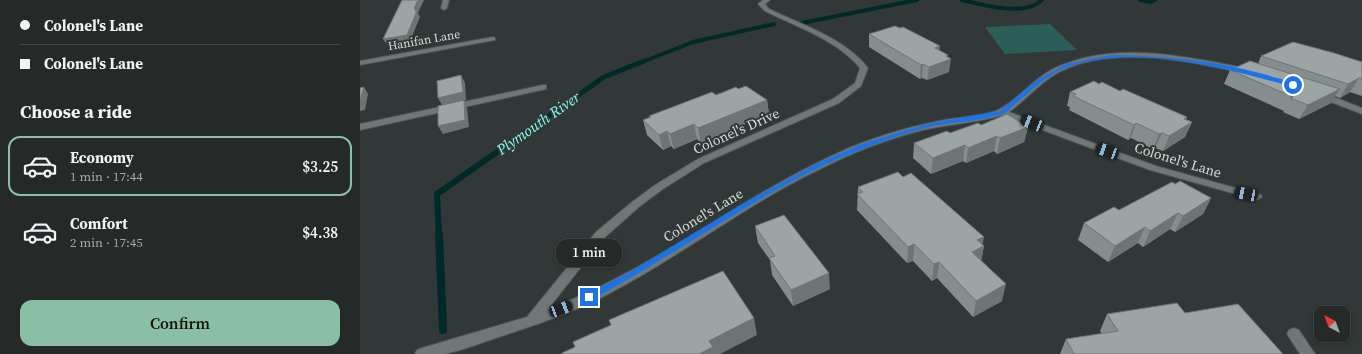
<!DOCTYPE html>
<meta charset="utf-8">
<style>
body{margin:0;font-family:"Source Serif 4",serif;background:#2d3231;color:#f1f3f6;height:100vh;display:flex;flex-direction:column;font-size:15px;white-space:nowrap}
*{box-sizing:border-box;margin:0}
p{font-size:13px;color:#a3a7a8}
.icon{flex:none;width:22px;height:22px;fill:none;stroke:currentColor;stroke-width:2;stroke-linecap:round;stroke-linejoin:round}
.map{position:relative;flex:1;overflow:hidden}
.panel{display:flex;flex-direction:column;background:#252a29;width:360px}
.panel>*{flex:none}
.hud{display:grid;align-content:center;height:88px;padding:0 20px;background:#252a29}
.needle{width:26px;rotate:319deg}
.controls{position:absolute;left:954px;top:306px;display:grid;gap:8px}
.controls a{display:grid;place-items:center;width:36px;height:36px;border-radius:8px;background:#252a29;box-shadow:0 2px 6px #0003,0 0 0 1px #424646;font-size:20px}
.end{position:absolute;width:18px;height:18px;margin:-9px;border:5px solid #1a73e8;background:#fff;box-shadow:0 0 0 2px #fff}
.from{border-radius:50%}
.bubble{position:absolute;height:28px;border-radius:12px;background:#252a29;box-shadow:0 2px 6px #0003,0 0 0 1px #424646;font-size:13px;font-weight:600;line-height:28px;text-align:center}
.car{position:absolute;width:12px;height:24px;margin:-12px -6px;border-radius:5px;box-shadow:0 0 3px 1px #0007;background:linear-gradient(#222 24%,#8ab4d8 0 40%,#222 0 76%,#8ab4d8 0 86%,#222 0)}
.hud b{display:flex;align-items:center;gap:14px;height:38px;font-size:15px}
.hud b+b{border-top:1px solid #424646}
.hud i{width:10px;height:10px;background:#f1f3f6}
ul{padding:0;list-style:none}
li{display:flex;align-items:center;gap:12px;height:60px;margin:0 8px 6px;padding:0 12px;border:2px solid transparent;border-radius:12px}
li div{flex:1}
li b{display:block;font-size:15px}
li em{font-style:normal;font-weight:600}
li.active{border-color:#8abfa5}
li>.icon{width:36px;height:36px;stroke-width:1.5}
h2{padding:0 20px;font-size:18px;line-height:48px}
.action{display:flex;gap:8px;margin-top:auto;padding:8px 20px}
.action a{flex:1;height:46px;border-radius:12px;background:#8abfa5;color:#111;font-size:16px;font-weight:600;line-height:46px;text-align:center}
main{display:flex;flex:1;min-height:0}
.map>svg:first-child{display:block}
.green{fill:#2b5e59}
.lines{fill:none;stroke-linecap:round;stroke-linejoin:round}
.stream-far3{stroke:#002a27;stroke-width:4}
.stream-far2{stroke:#002a27;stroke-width:5}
.stream-far1{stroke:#002a27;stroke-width:6}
.stream{stroke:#002a27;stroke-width:8}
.street-casing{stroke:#4d5453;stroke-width:2}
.street{fill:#707877;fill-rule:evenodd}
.wall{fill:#868e8d}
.shaded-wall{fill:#6d7473}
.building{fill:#9ca5a4;stroke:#6d7473}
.route{fill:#1a73e8}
.labels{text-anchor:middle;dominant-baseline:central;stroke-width:4;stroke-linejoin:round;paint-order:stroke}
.far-street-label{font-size:12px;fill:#d4d9d8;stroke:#313837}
.street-label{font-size:14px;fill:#d4d9d8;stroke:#313837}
.water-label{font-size:15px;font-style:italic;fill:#87f9ee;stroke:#313837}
</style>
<main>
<section class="panel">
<div class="hud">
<b><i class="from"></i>Colonel's Lane</b>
<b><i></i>Colonel's Lane</b>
</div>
<h2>Choose a ride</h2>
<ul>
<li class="active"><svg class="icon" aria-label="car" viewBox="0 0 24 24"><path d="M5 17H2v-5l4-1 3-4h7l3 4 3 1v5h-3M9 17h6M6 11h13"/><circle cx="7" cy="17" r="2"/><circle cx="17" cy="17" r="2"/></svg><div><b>Economy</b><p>1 min · 17:44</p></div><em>$3.25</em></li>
<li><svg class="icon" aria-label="car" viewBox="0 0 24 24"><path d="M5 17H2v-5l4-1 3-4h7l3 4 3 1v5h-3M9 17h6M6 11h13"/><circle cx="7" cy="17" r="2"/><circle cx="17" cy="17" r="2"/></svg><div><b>Comfort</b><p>2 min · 17:45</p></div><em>$4.38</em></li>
</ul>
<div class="action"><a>Confirm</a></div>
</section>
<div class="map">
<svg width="1002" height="354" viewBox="0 0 1002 354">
<rect width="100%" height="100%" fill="#313837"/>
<path class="green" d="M 690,24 L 717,50 L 645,54 L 625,27 Z"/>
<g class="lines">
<g class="stream-far3">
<path d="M 602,0 C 623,5 665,17 682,0"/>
<path d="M 780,0 L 790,2 L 795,0"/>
<path d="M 442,23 L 557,0"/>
<path d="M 282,62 L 333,42 L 414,24"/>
</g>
<path class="stream-far2" d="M 156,139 L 244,77 L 284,61"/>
<path class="stream-far1" d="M 79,235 L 77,194 L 157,138"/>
<path class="stream" d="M 79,234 L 83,330"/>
<g class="street-casing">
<g id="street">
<path d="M 83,0 L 89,0 L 87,8 L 84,10 L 81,8 Z"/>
<path d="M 403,0 L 410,0 L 405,4 L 409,9 C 442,25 485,38 508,68 L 501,86 L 479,103 L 344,163 L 303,189 L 280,206 L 244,238 L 188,309 C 292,271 378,198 478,153 C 510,138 545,128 579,121 C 598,117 617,117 636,111 C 658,101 672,79 695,68 C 746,44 806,53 859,63 C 868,65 884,66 891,72 L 887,74 C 830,61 754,44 699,72 C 680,82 666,100 649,112 L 796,166 L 901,195 L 902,197 L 897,200 L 790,170 L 642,115 C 616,123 589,124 563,130 C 526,139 491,153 458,170 C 385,205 321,256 250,293 C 217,311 181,323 145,335 C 125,341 105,350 84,354 C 75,354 64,354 55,354 L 57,350 L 62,348 L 167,317 L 236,232 L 272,202 L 295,185 L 338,159 L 473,99 L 495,83 L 500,68 C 477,40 437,27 405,11 L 398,4 Z"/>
<path d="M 133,37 L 135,38 L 135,40 L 0,65 L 0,61 Z"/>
<path d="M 183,85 L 186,85 L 186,89 L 0,130 L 0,124 Z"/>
<path d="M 958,93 L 964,93 L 1002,108 L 1002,114 L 958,97 Z"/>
<path d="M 934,328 L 939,330 L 955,354 L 940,354 L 927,334 L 929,330 Z"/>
</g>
</g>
<use href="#street" class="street"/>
</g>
<g class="wall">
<path d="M 509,34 L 580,51 L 588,55 L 589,72 L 567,80 L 562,78 L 560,79 L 509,47 Z"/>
<path d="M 901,56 L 1002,62 L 1002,96 L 990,92 L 980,98 L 975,96 L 971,103 L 939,119 L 923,112 L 924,111 L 864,84 L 870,70 L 898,64 Z"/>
<path d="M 739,84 L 760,91 L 827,117 L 826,120 L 832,122 L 825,137 L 803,151 L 795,148 L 793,149 L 771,138 L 768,140 L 709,110 L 710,107 L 707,106 L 710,92 Z"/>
<path d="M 378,89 L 407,100 L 409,114 L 341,143 L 337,139 L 314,149 L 311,146 L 303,150 L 287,135 L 283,120 L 289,118 L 289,116 L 356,95 Z"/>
<path d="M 621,125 L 668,127 L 664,142 L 637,154 L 634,151 L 606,163 L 603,161 L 571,174 L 553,158 L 554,143 Z"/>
<path d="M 815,184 L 851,198 L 843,214 L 815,232 L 810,229 L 783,247 L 778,243 L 748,262 L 718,240 L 724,223 L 759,210 Z"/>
<path d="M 498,187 L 622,244 L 624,246 L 621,261 L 642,301 L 613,317 L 577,278 L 572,281 L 553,261 L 547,263 L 497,210 Z"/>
<path d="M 395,226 L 470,289 L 433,306 L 412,275 L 410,260 L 398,243 Z"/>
<path d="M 825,313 L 923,354 L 700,354 L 706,339 L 742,334 L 740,331 L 747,314 Z"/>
</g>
<g class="shaded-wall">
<path d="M 58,0 L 64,0 L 58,13 L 60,17 L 50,41 L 27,45 L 23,39 L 54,9 Z"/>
<path d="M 580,46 L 579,59 L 575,48 Z"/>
<path d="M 588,55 L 588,60 L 591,59 L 589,72 L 567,80 L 569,67 L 586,56 Z"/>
<path d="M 563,64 L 562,78 L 560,79 L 561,65 Z"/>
<path d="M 101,75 L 105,83 L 106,100 L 82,105 L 78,98 Z"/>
<path d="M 999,78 L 990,92 L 980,98 L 988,84 Z"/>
<path d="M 4,87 L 8,94 L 5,110 L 0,111 L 0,101 Z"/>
<path d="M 980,89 L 971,103 L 939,119 L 948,105 Z"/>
<path d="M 104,100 L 107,108 L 109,127 L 83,134 L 78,126 Z"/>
<path d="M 407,100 L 409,114 L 341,143 L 338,128 Z"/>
<path d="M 827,117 L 822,128 L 832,122 L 825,137 L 803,151 L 809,136 L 824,119 Z"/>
<path d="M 776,123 L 771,138 L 768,140 L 774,125 Z"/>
<path d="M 334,124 L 337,139 L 314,149 L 310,134 Z"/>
<path d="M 668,127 L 664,142 L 637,154 L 640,138 Z"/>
<path d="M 307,131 L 311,146 L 303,150 L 299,135 Z"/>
<path d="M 802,133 L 795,148 L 793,149 L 799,134 Z"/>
<path d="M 637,136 L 634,151 L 606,163 L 608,148 Z"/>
<path d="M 605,145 L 603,161 L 571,174 L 573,158 Z"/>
<path d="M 851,198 L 843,214 L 815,232 L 823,216 Z"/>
<path d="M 818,213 L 810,229 L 783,247 L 790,231 Z"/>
<path d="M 785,227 L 778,243 L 748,262 L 755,246 Z"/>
<path d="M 624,237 L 622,247 L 624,246 L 621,262 L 612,252 L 617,240 Z"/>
<path d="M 554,244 L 553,261 L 547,263 L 548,247 Z"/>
<path d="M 579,262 L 577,278 L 572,281 L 574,264 Z"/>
<path d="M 469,273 L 470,289 L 433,306 L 431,290 Z"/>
<path d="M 646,284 L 642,301 L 613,317 L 616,301 Z"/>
<path d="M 394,318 L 397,335 L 360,354 L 339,354 L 349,341 Z"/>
</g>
<g class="building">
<path d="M 42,0 L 58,0 L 54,9 L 56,8 L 55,11 L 57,11 L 47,35 L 23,39 Z"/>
<path d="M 535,26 L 540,28 L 543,27 L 580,46 L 575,48 L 588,55 L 586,56 L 591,59 L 569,67 L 563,64 L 561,65 L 509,34 Z"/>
<path d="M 933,42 L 974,53 L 1002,62 L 1002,79 L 999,78 L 988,84 L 901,56 Z"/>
<path d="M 890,61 L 980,89 L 948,105 L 930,98 L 933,97 L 870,70 Z"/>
<path d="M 101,75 L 103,92 L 78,98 L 77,81 Z"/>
<path d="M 734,81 L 739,84 L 742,82 L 760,91 L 763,89 L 827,117 L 824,119 L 832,122 L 809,136 L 802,133 L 799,134 L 776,123 L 774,125 L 713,96 L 716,94 L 710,92 Z"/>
<path d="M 386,86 L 407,100 L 338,128 L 334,124 L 310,134 L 307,131 L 299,135 L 283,120 L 291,117 L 289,116 L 352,92 L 356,95 L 376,87 L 378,89 Z"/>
<path d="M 4,87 L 0,101 L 0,88 Z"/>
<path d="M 104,100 L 105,120 L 78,126 L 78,106 Z"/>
<path d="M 647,114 L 668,127 L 640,138 L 637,136 L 608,148 L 605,145 L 573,158 L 554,143 L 587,131 L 590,133 L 618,123 L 621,125 Z"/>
<path d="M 538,172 L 543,177 L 551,173 L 624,237 L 617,240 L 624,246 L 612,252 L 646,284 L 616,301 L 579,262 L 574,264 L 554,244 L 548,247 L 497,194 L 503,192 L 498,187 Z"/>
<path d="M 820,181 L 851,198 L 823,216 L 818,213 L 790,231 L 785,227 L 755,246 L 724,223 L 754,207 L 759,210 L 812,182 L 815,184 Z"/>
<path d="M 424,215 L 469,273 L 431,290 L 409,258 L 415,256 L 395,226 Z"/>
<path d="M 363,271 L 394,318 L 349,341 L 353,347 L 339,354 L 202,354 L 202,353 L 215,347 L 213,342 L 251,325 L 249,320 Z"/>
<path d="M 817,303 L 825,313 L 878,304 L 923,354 L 714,354 L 706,339 L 758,331 L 747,314 Z"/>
</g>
<path class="route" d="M 751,55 C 804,56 855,60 907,75 C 916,78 928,80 936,85 L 933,87 C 865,68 781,44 710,66 C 691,72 675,87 660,100 C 654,104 648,112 642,114 C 620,121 596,122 573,126 C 551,131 529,139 507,147 C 410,183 324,251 232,299 L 226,299 L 225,297 L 226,295 L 270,272 L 384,203 L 458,163 L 502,144 L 543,131 L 571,123 L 640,111 L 677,80 L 706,64 Z"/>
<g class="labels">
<g class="far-street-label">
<text transform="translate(64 40) rotate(-10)">Hanifan Lane</text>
</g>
<g class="street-label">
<text transform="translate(376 131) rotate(-24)">Colonel's Drive</text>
<text transform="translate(818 160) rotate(17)">Colonel's Lane</text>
<text transform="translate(343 215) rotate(-31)">Colonel's Lane</text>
</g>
<g class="water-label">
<text transform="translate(178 123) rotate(-35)">Plymouth River</text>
</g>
</g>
</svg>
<div class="controls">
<a><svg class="needle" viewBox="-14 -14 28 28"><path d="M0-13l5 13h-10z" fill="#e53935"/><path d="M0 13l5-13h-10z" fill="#a3a7a8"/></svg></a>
</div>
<i class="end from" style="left:933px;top:85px"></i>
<i class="end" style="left:229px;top:297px"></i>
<div class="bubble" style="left:196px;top:239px;width:66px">1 min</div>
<i class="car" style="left:672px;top:123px;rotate:292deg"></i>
<i class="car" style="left:747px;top:151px;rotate:290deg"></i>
<i class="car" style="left:886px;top:194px;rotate:281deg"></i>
<i class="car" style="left:201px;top:309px;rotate:69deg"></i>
</div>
</main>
